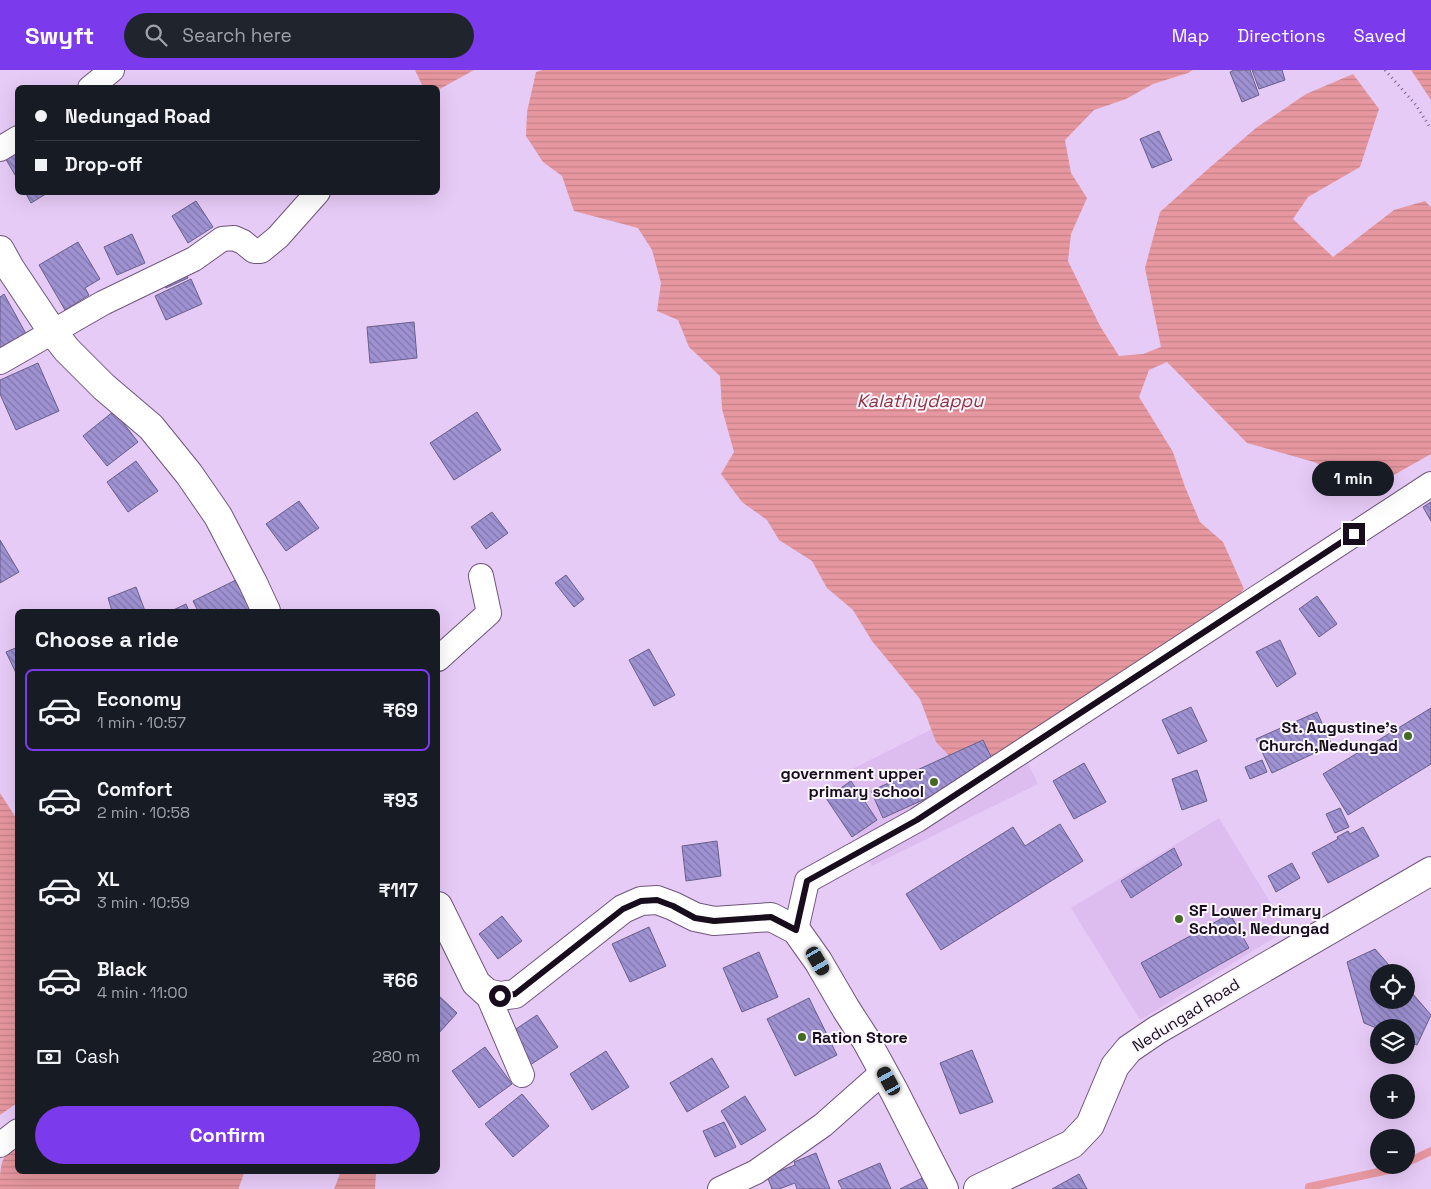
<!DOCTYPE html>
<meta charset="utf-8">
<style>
body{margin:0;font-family:"Space Grotesk",sans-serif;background:#20242c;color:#f1f3f6;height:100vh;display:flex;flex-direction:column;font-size:19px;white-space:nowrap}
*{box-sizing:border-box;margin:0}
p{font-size:16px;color:#9ea1a6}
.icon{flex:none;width:28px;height:28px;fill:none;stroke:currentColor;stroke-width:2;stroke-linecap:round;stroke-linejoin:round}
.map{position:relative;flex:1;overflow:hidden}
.panel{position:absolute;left:15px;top:539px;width:425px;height:565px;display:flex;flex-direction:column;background:#171b24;border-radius:8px;box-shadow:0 5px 20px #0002}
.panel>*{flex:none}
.hud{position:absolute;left:15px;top:15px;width:425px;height:110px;border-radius:8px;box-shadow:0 5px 20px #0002;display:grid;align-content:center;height:110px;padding:0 20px;background:#171b24}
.controls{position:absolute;left:1370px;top:894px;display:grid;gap:10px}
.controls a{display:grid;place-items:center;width:45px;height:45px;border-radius:50%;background:#171b24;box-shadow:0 5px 20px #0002;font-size:25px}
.end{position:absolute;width:22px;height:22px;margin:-11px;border:6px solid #170d1c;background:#fff;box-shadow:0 0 0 2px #fff}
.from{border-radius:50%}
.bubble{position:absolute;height:35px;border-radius:18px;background:#171b24;box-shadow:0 5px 20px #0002;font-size:16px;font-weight:600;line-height:35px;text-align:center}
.car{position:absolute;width:15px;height:30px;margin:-15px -8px;border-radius:6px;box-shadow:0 0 4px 1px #0007;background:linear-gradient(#222 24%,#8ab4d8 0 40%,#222 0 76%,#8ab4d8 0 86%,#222 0)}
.hud b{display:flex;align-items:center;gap:18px;height:48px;font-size:19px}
.hud b+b{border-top:1px solid #363941}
.hud i{width:12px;height:12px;background:#f1f3f6}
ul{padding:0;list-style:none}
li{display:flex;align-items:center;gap:15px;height:82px;margin:0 10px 8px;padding:0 10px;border:2px solid transparent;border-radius:8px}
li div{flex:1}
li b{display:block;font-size:19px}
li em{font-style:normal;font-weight:600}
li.current{border-color:#7c3aed}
li>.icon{width:45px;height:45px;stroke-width:1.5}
h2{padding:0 20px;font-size:22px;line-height:60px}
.pay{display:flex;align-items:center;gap:12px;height:55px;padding:0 20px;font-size:19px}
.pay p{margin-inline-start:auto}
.primary-button{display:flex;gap:10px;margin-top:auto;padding:10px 20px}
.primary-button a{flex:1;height:58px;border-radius:30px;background:#7c3aed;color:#fff;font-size:20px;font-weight:600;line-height:58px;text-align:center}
header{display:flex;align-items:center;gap:30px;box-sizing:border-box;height:70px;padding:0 25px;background:#7c3aed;color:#fff}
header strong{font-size:24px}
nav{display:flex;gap:28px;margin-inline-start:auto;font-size:18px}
.search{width:350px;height:45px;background:#20242c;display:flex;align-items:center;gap:12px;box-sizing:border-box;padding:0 18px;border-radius:28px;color:#9ea1a6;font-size:19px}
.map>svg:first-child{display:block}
.built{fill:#ddbdef}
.water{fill:url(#water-rules)}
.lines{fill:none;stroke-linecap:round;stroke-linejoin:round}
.stream{stroke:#e6979f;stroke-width:8}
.building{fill:url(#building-back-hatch);stroke:#685f89}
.street-casing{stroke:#6f567c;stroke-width:26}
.secondary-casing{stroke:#6f567c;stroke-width:30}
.path{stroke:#796783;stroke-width:3;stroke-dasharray:1 4;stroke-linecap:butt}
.street{stroke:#fff;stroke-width:24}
.secondary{stroke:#fff;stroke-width:28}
.route{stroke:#170d1c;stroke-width:6}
.poi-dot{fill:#436923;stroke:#fbf6fe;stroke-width:2}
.labels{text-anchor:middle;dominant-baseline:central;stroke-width:4;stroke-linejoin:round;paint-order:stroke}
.poi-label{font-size:16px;font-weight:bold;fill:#170d1c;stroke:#fbf6fe;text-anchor:end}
.street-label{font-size:16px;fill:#170d1c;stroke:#fbf6fe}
.water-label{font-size:18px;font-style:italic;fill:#903343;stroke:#fbf6fe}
</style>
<header>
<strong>Swyft</strong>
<div class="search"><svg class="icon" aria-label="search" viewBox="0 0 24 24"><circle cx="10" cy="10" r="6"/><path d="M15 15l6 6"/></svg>Search here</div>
<nav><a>Map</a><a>Directions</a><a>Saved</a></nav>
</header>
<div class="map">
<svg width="1431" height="1119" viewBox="0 0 1431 1119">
<defs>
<pattern id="water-rules" width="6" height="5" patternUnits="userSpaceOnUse" patternTransform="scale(1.25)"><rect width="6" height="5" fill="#e6979f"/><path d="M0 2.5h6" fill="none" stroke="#c58188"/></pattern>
<pattern id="building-back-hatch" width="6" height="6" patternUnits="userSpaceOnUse" patternTransform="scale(1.25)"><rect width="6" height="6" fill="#9f92d3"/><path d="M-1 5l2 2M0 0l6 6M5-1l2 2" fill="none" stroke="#8176aa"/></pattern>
</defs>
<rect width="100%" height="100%" fill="#e7cbf7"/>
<g class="built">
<path d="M 996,627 L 1038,714 L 872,796 L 830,710 Z"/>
<path d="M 1219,748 L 1287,860 L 1140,950 L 1071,838 Z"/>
</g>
<g class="water">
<path d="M 415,0 L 474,0 L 438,20 L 438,18 L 423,17 Z"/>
<path d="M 543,0 L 1193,0 L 1188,3 L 1153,14 L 1126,29 L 1094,40 L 1065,70 L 1071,103 L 1087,128 L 1071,164 L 1068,191 L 1100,256 L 1119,286 L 1143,284 L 1161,277 L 1145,198 L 1160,142 L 1208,99 L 1256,58 L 1306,24 L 1353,4 L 1379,39 L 1360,97 L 1308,127 L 1293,149 L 1333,187 L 1394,140 L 1425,131 L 1431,137 L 1431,384 L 1369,419 L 1314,392 L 1247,373 L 1167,292 L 1149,300 L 1139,327 L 1173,382 L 1185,417 L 1200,452 L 1223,472 L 1244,519 L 1213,555 L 999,690 L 961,698 L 936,672 L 920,629 L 872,571 L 853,540 L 827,518 L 812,491 L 779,470 L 767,450 L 742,432 L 721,404 L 734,382 L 722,339 L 720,306 L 689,277 L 678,250 L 657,241 L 661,213 L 652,180 L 638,158 L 574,141 L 562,106 L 543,92 L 526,66 L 527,42 L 536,2 Z"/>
<path d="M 1411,0 L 1431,0 L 1431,30 Z"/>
<path d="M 0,723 L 18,751 L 17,1033 L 0,1045 Z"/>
<path d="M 17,1075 L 18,1101 L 245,1101 L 239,1117 L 239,1119 L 0,1119 C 0,1097 0,1085 17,1075 Z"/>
<path d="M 341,1101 L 369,1101 L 376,1103 L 375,1119 L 334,1119 Z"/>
</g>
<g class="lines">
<g class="stream">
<path d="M 1406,1093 L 1431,1081"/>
<path d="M 1309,1119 L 1309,1117 L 1393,1099 L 1401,1095"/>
</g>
</g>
<g class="building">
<path d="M 1234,0 L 1250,0 L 1259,25 L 1242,32 L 1230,2 Z"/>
<path d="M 1252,0 L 1282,0 L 1285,10 L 1259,19 Z"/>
<path d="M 1159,61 L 1172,90 L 1152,98 L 1140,69 Z"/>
<path d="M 18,78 L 18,110 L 4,86 Z"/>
<path d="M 25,122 L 49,122 L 31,133 Z"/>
<path d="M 196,131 L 213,157 L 188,173 L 172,146 Z"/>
<path d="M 132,164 L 145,193 L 117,205 L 104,177 Z"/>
<path d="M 78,172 L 100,209 L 85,218 L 89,225 L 65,240 L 39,195 Z"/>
<path d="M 182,196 L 188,208 L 166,218 L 160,206 Z"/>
<path d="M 191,209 L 202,234 L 166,250 L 155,226 Z"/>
<path d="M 4,224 L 30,271 L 0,286 L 0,227 Z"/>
<path d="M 414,252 L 417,288 L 370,293 L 367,257 Z"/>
<path d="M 38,293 L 59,341 L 16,360 L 0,324 L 0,310 Z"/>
<path d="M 114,341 L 138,372 L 107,396 L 83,366 Z"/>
<path d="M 477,342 L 501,380 L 454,410 L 430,373 Z"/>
<path d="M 136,391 L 158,421 L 128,442 L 107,412 Z"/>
<path d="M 299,431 L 319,458 L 286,481 L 266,454 Z"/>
<path d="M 1431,432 L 1431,451 L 1423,437 Z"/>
<path d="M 492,442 L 508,463 L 486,479 L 471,457 Z"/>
<path d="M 0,470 L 19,502 L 0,513 Z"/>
<path d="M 566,505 L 584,529 L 574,537 L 555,513 Z"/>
<path d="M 236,510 L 251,541 L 198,541 L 193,531 Z"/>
<path d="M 136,517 L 145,541 L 112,541 L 108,528 Z"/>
<path d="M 1317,526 L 1337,554 L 1319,567 L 1299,539 Z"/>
<path d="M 186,534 L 189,541 L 171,541 Z"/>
<path d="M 1280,570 L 1296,604 L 1277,617 L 1256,582 Z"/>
<path d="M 18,577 L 18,605 L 17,605 L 6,582 Z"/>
<path d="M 649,579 L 675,625 L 654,636 L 629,590 Z"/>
<path d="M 1191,637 L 1207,671 L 1178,684 L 1162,650 Z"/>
<path d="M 1431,638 L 1431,694 L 1348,745 L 1323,704 Z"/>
<path d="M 1317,642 L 1332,675 L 1272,703 L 1256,669 Z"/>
<path d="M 983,670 L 996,697 L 883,748 L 871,721 Z"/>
<path d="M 1262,690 L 1267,702 L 1250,709 L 1245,697 Z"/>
<path d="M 1084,693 L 1106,732 L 1074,749 L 1053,711 Z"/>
<path d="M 1197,700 L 1207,731 L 1182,740 L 1172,709 Z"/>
<path d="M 851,711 L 877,750 L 852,767 L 826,728 Z"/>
<path d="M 1340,738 L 1349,757 L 1335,763 L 1326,744 Z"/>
<path d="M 1060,754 L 1083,791 L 941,880 L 906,824 L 1013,757 L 1025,776 Z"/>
<path d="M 1363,757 L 1379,786 L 1328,813 L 1312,783 L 1338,769 L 1337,767 L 1348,761 L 1350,764 Z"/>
<path d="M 717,771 L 721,806 L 686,811 L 682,776 Z"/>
<path d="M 1174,778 L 1182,795 L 1131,828 L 1121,811 Z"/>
<path d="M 1292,793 L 1300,808 L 1276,822 L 1268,806 Z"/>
<path d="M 1230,844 L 1249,878 L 1160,928 L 1141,893 Z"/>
<path d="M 502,846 L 522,871 L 498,889 L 479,864 Z"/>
<path d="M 649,857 L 666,896 L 630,912 L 612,874 Z"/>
<path d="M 1375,879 L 1395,902 L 1379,902 L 1379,930 L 1406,930 L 1406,916 L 1431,945 L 1417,975 L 1406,971 L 1406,958 L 1379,958 L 1379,959 L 1364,953 L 1347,892 Z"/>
<path d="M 759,882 L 778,927 L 742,942 L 723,898 Z"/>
<path d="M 438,925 L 457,943 L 438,964 Z"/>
<path d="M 809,928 L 837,985 L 795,1006 L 767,949 Z"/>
<path d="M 537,945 L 558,977 L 530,995 L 510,963 Z"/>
<path d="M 485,977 L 512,1014 L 479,1038 L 452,1001 Z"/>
<path d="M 972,980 L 993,1032 L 960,1044 L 940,993 Z"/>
<path d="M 606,981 L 629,1017 L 592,1040 L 570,1004 Z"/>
<path d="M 712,988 L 729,1017 L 687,1042 L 670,1013 Z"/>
<path d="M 522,1024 L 549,1056 L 513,1087 L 485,1054 Z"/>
<path d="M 745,1026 L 766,1060 L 741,1075 L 721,1041 Z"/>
<path d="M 724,1052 L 736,1077 L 715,1087 L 703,1061 Z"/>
<path d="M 816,1083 L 830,1119 L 797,1119 L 795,1113 L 779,1119 L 772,1119 L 767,1106 L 795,1095 L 794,1092 Z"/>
<path d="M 880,1093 L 891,1119 L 842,1119 L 838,1111 Z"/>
<path d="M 1079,1104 L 1087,1119 L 1052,1119 Z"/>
<path d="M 926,1106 L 932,1119 L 900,1119 Z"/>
</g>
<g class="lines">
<g class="street-casing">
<g id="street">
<path d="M 90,18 L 112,0"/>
<path d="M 0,79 L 18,68"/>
<path d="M 0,292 L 103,233 L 194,189 L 222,169 L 234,168 L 243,172 L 254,181 L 261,181 L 278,167 L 318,122"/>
<path d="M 438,589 L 489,543 L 481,506"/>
<path d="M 796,860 L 807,811 L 917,750 L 1431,414"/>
<path d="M 487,923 L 522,1005"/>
<path d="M 0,1075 L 18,1061"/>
<path d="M 720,1119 L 756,1102 L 823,1055 L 884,1001"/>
</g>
</g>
<g class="secondary-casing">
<g id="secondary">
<path d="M 0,180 L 10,198 L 52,261 L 67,280 L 104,317 L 151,357 L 189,404 L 218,446 L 253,513 L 266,541"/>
<path d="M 438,836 L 476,913 L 487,923 L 500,926 L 515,924 L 623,839 L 641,831 L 657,830 L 673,836 L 695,847 L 714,851 L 771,847 L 796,860 L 818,891 L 846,939 L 866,970 L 894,1021 L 944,1119"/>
<path d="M 978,1119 L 1072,1074 L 1090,1055 L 1115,996 L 1129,979 L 1157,960 L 1431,801"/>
</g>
</g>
<path class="path" d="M 1385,0 L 1416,35 L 1431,59"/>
<use href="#street" class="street"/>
<use href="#secondary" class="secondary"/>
</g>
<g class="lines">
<path class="route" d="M 500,926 L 515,924 L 623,839 L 641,831 L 657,830 L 673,836 L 695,848 L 714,851 L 771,847 L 796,860 L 807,811 L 917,750 L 1354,464"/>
</g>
<g class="poi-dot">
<circle cx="1408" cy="666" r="5"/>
<circle cx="934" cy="712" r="5"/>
<circle cx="1179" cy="849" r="5"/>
<circle cx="802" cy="967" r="5"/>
</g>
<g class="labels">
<g class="poi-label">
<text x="1398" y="657">St. Augustine's<tspan x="1398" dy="18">Church,Nedungad</tspan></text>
<text x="924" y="703">government upper<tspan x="924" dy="18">primary school</tspan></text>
<text x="1189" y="840" text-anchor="start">SF Lower Primary<tspan x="1189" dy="18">School, Nedungad</tspan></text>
<text x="812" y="967" text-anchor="start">Ration Store</text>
</g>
<g class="street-label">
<text transform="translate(1186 945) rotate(-32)">Nedungad Road</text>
</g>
<g class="water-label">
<text x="920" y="330">Kalathiydappu</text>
</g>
</g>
</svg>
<div class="controls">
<a><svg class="icon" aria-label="locate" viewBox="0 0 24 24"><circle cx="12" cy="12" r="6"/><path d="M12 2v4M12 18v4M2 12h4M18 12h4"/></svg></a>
<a><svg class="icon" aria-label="layers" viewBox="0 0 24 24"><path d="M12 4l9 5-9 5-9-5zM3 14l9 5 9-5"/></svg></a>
<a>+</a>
<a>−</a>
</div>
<i class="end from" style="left:500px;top:926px"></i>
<i class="end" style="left:1354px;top:464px"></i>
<div class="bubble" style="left:1312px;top:391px;width:82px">1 min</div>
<i class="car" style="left:818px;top:891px;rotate:150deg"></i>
<i class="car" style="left:889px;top:1011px;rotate:331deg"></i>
<div class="hud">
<b><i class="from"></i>Nedungad Road</b>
<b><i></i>Drop-off</b>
</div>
<section class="panel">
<h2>Choose a ride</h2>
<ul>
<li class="current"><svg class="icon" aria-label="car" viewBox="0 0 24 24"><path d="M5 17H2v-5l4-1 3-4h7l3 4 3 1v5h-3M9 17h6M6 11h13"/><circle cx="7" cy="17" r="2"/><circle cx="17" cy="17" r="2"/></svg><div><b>Economy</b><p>1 min · 10:57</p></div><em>₹69</em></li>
<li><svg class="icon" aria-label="car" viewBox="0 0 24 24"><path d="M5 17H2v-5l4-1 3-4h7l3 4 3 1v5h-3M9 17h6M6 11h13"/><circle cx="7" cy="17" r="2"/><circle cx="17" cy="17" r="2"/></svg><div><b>Comfort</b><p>2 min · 10:58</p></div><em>₹93</em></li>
<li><svg class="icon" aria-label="car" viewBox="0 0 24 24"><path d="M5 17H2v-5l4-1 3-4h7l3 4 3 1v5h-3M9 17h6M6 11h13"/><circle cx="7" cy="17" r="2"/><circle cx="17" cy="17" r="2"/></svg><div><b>XL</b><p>3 min · 10:59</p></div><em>₹117</em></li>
<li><svg class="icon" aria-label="car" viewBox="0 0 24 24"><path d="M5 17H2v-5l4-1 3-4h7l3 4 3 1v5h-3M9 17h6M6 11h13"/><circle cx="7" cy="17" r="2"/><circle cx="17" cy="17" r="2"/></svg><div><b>Black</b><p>4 min · 11:00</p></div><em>₹66</em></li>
</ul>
<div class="pay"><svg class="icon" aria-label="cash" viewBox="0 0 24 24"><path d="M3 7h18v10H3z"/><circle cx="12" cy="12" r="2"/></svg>Cash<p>280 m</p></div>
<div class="primary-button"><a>Confirm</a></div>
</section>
</div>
